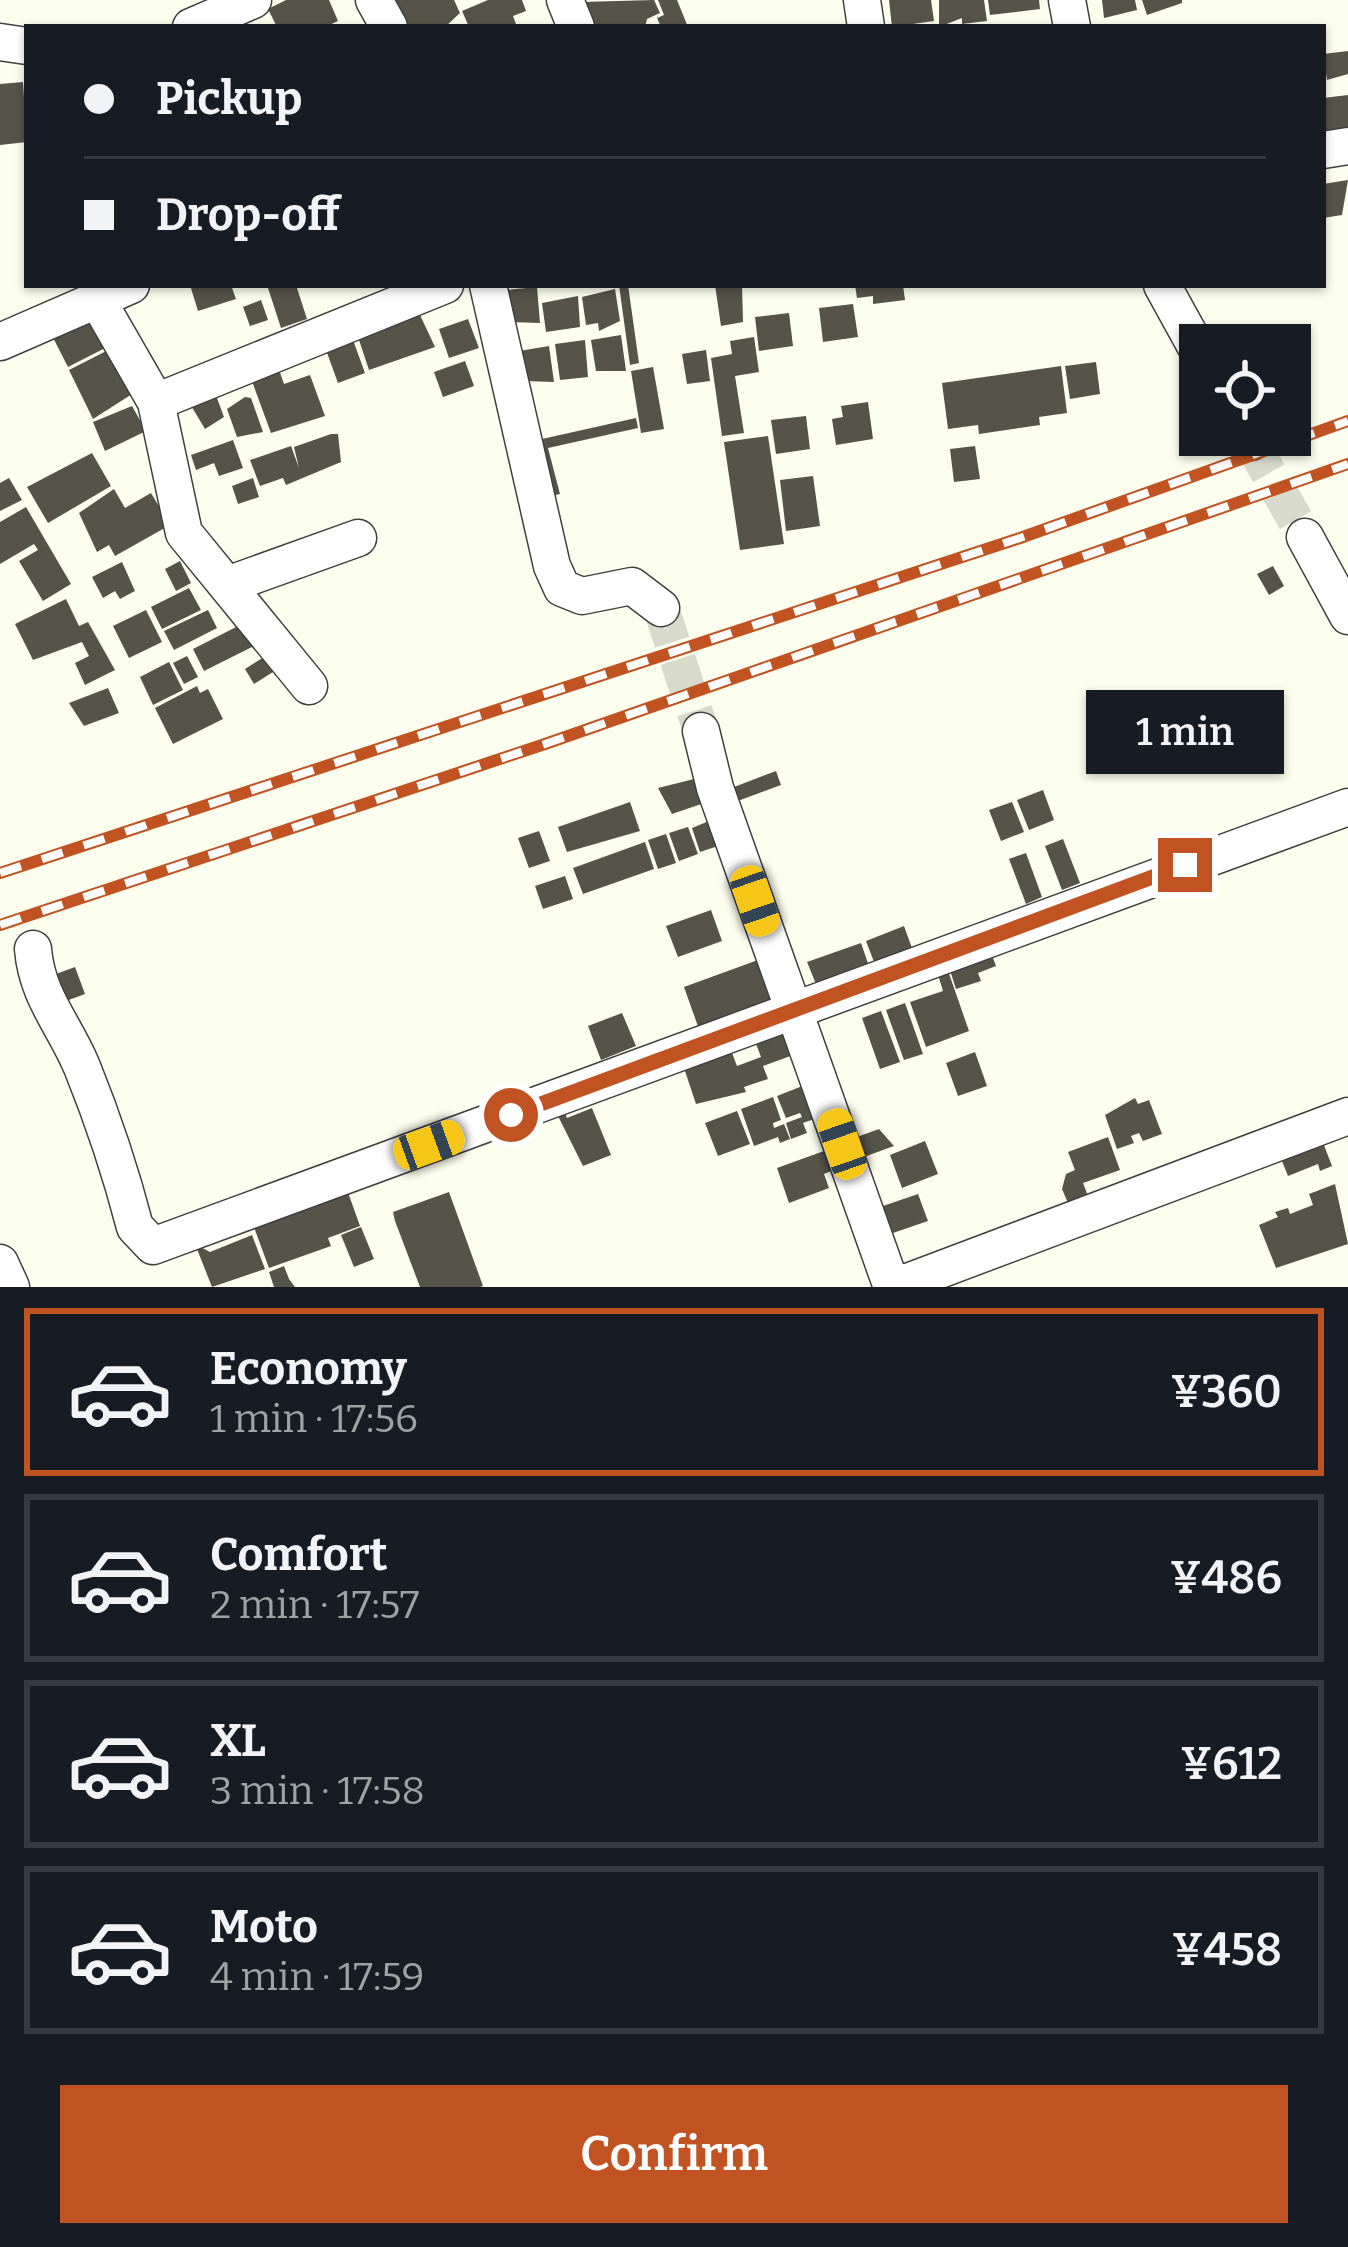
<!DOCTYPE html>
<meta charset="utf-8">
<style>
body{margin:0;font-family:Bitter,serif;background:#20242c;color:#f1f3f6;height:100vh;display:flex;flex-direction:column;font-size:45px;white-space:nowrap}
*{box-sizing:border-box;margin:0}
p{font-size:39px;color:#9ea1a6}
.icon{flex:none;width:66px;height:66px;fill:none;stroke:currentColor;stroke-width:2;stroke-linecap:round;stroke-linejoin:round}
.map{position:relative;height:1287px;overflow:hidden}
.side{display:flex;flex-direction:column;background:#171b24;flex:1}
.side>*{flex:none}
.guide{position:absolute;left:24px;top:24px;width:1302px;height:264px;border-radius:0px;box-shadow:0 3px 9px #0004;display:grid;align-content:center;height:264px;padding:0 60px;background:#171b24}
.buttons{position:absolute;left:1179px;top:324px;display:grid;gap:24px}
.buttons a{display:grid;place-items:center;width:132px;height:132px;border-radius:0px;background:#171b24;box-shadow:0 3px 9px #0004;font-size:60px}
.end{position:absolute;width:54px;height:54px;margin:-27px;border:15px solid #c15322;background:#fff;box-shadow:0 0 0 6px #fff}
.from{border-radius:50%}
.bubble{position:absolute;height:84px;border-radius:0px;background:#171b24;box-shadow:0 3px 9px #0004;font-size:39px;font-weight:600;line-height:84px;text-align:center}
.car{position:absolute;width:36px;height:72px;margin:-36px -18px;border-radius:15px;box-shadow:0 0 9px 3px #0007;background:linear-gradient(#f5c518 24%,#345 0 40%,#f5c518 0 76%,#345 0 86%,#f5c518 0)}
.guide b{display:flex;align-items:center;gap:42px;height:114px;font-size:45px}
.guide b+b{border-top:3px solid #363941}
.guide i{width:30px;height:30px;background:#f1f3f6}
ul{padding:21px 0 0;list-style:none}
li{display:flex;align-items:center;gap:36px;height:168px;margin:0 24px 18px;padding:0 36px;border:6px solid #363941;border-radius:0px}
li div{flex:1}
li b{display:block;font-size:45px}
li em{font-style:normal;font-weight:600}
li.active{border-color:#c15322}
li>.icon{width:108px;height:108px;stroke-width:1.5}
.action{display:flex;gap:24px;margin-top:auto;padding:24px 60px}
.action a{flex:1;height:138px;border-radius:0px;background:#c15322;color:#fff;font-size:48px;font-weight:600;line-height:138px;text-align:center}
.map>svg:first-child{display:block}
.building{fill:#565349}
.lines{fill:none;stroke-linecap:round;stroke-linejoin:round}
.minor-tunnel{stroke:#d8dbcc;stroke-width:36;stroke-dasharray:36 18;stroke-linecap:butt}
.minor-casing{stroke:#404040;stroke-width:39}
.minor{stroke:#fff;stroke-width:36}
.rail-casing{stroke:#c15322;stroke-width:12}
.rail{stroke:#fff;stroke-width:8;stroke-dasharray:22;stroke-linecap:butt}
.route{stroke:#c15322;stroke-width:15}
</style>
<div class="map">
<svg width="1348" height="1287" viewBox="0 0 1348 1287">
<rect width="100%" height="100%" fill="#fcffee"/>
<g class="building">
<path d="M 286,0 L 329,0 L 338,21 L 325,27 L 277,27 L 268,9 Z"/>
<path d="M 393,0 L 454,0 L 460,13 L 445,27 L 401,27 Z"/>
<path d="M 488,0 L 522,0 L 526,11 L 513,16 L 516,24 L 508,27 L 469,27 L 462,11 Z"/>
<path d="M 654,0 L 660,13 L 647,19 L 645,27 L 592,27 L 582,2 Z"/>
<path d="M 658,0 L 677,0 L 688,27 L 661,27 L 657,18 L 664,15 Z"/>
<path d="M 889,0 L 931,0 L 934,21 L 892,27 Z"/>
<path d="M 939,0 L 984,0 L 987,21 L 962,24 L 962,18 L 939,27 Z"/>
<path d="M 988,0 L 1039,0 L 1040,9 L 990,15 Z"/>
<path d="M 1102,0 L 1135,0 L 1137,10 L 1104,18 Z"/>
<path d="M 1142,0 L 1182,0 L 1182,3 L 1147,15 Z"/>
<path d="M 1348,51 L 1348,74 L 1327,80 L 1323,54 Z"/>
<path d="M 23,82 L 27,142 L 0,145 L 0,84 Z"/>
<path d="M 1348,95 L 1348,128 L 1323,131 L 1323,98 Z"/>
<path d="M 1348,180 L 1342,215 L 1323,218 L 1323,184 Z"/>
<path d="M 190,285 L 231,285 L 236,299 L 198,311 Z"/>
<path d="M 267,285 L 296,285 L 307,319 L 281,328 Z"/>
<path d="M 619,285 L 628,285 L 639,363 L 630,365 Z"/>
<path d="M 715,285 L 742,285 L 743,322 L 721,326 Z"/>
<path d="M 855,285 L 903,285 L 905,300 L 873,304 L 873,296 L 857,298 Z"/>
<path d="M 537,287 L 540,323 L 509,322 L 506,290 Z"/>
<path d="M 615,289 L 620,321 L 599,331 L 598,323 L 586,325 L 582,297 Z"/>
<path d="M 578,296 L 580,327 L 546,332 L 542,303 Z"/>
<path d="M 261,300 L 268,320 L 250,326 L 243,307 Z"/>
<path d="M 853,304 L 858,337 L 823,342 L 819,308 Z"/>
<path d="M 95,312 L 111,345 L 68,367 L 46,324 Z"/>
<path d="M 789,313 L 793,346 L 759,351 L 755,317 Z"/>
<path d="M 420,315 L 435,347 L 369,370 L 358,337 Z"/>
<path d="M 468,319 L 479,348 L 449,358 L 439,329 Z"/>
<path d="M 621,335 L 626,371 L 596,371 L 591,340 Z"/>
<path d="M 754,337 L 759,372 L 735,376 L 744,433 L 722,436 L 711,358 L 732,354 L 730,341 Z"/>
<path d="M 353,340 L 365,373 L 338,383 L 326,350 Z"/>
<path d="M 585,340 L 588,377 L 560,380 L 555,344 Z"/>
<path d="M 118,345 L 140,389 L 93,419 L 69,370 Z"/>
<path d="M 549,346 L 554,382 L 523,381 L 519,351 Z"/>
<path d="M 706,350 L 710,381 L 687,384 L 682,354 Z"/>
<path d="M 465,361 L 474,386 L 443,397 L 434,372 Z"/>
<path d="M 1096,362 L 1100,394 L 1070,399 L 1065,366 Z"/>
<path d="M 277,364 L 284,384 L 310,375 L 325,416 L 271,433 L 249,373 Z"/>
<path d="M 1061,366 L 1067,413 L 1039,417 L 1040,425 L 979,434 L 978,425 L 948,429 L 942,383 Z"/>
<path d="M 653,367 L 664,429 L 641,433 L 631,371 Z"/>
<path d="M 214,390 L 224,417 L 205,429 L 187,399 Z"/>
<path d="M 245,397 L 251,398 L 263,432 L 237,437 L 227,409 Z"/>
<path d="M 868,402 L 873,439 L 836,445 L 832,419 L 843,417 L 841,406 Z"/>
<path d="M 132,406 L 146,431 L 105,451 L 93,422 Z"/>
<path d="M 806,416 L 810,449 L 776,454 L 771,420 Z"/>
<path d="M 636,418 L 638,428 L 548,448 L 560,494 L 551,496 L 542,439 Z"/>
<path d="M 331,434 L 338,434 L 341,462 L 286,485 L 283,478 L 260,486 L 250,460 L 291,446 L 299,468 L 294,447 Z"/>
<path d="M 768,436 L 784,544 L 740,550 L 724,442 Z"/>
<path d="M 233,440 L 243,468 L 219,476 L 214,463 L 196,470 L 191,455 Z"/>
<path d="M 975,446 L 980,479 L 954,482 L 950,449 Z"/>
<path d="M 92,453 L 111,486 L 48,523 L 27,487 Z"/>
<path d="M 813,476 L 820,526 L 786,531 L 780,480 Z"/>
<path d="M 9,478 L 22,500 L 0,511 L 0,483 Z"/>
<path d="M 253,478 L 259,497 L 238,504 L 232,486 Z"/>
<path d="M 114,489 L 125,508 L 151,493 L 170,525 L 115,556 L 109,545 L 97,552 L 79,513 Z"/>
<path d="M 26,507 L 71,584 L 43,601 L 19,561 L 38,550 L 34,544 L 0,564 L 0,522 Z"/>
<path d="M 180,561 L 191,583 L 176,591 L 165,569 Z"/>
<path d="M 122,562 L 135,591 L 120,599 L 115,591 L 103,598 L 92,577 Z"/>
<path d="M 1273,566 L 1284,586 L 1269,595 L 1257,574 Z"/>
<path d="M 189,588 L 201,610 L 162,629 L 151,607 Z"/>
<path d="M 66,599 L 79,626 L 88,622 L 115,670 L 85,685 L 75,663 L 89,656 L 82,642 L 33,660 L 15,624 Z"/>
<path d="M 146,610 L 162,642 L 129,658 L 113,626 Z"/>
<path d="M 208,610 L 217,628 L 174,650 L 164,631 Z"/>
<path d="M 242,624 L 254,646 L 204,671 L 193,649 Z"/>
<path d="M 187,656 L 198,677 L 184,684 L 173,663 Z"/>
<path d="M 264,657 L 273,672 L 254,684 L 245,669 Z"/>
<path d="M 169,662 L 183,690 L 153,705 L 140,677 Z"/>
<path d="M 197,686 L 200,693 L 208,689 L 223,719 L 173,744 L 155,708 Z"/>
<path d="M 108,688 L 119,713 L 84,726 L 69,703 Z"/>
<path d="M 776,771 L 781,785 L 735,802 L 734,787 Z"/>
<path d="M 698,778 L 707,802 L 672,814 L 658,788 Z"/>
<path d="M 1043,790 L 1054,820 L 1029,830 L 1017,800 Z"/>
<path d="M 630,802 L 640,831 L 567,852 L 558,827 Z"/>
<path d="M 1012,802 L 1024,832 L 1001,841 L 989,810 Z"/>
<path d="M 709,821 L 718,846 L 700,852 L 692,828 Z"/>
<path d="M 688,827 L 698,854 L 679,861 L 669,833 Z"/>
<path d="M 539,831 L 550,861 L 529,868 L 518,838 Z"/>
<path d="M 666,834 L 676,863 L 658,869 L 648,840 Z"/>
<path d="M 1063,839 L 1080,883 L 1062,890 L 1045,846 Z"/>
<path d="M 645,842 L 654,869 L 583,894 L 573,868 Z"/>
<path d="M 1026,853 L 1042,897 L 1026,904 L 1009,859 Z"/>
<path d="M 565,876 L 573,899 L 543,909 L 535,886 Z"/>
<path d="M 711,910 L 722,941 L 678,957 L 666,926 Z"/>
<path d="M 904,926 L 912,948 L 874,962 L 866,941 Z"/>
<path d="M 861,943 L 871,972 L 818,989 L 807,962 Z"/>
<path d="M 990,950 L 996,966 L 978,973 L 981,981 L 956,989 L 949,967 Z"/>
<path d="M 766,957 L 775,1005 L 700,1032 L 684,987 Z"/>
<path d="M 946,965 L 969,1031 L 926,1047 L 910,1002 L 943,991 L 936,968 Z"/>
<path d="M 75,967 L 85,994 L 66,1001 L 56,974 Z"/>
<path d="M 905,1003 L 923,1054 L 904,1060 L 886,1010 Z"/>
<path d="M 881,1011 L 900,1062 L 880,1069 L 862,1018 Z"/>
<path d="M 622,1013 L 636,1046 L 601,1060 L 588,1026 Z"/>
<path d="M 786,1024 L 796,1054 L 763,1066 L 768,1079 L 744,1087 L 746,1092 L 696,1104 L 682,1062 L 729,1045 L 737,1066 L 761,1057 L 753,1036 Z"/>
<path d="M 975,1052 L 987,1086 L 958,1096 L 946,1063 Z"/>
<path d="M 810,1083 L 823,1116 L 803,1123 L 807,1133 L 791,1139 L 786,1123 L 802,1117 L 800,1113 L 786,1118 L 777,1096 Z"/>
<path d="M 773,1097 L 781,1120 L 773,1123 L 774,1128 L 784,1124 L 790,1139 L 780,1143 L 778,1137 L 754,1146 L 741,1109 Z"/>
<path d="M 1135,1098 L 1138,1104 L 1149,1100 L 1162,1134 L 1143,1141 L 1139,1133 L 1131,1136 L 1134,1143 L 1117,1149 L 1105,1115 Z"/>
<path d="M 563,1108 L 567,1118 L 592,1108 L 611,1155 L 583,1166 L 556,1112 Z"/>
<path d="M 737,1111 L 750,1144 L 718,1156 L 705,1123 Z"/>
<path d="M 879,1129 L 894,1146 L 861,1158 L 854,1138 Z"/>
<path d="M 1108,1137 L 1120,1170 L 1083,1183 L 1088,1196 L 1068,1203 L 1062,1189 L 1066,1174 L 1075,1170 L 1068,1152 Z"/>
<path d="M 1322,1140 L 1332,1166 L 1320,1171 L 1318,1164 L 1288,1176 L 1280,1156 Z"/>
<path d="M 925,1141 L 938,1174 L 902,1188 L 890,1155 Z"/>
<path d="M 824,1151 L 831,1171 L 824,1174 L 829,1188 L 789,1203 L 777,1168 Z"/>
<path d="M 345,1184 L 360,1226 L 328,1238 L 331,1246 L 269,1268 L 251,1219 Z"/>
<path d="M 1335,1184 L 1348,1244 L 1276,1268 L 1259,1225 L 1278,1217 L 1275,1212 L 1288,1208 L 1290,1214 L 1313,1205 L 1309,1194 Z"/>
<path d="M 449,1192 L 483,1286 L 480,1287 L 420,1287 L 395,1221 L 393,1212 Z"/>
<path d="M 918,1194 L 928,1221 L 893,1233 L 883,1206 Z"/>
<path d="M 361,1227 L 374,1259 L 354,1267 L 341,1235 Z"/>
<path d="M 252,1235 L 265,1269 L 212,1287 L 195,1244 L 210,1252 Z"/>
<path d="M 284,1266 L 289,1279 L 295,1287 L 274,1287 L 269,1272 Z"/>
</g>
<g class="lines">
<g class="minor-tunnel">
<path d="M 1251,442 L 1305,537"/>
<path d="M 661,608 L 701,731"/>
</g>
<g class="minor-casing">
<g id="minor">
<path d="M 374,0 L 389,27"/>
<path d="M 565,0 L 576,27"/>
<path d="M 862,0 L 866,27"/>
<path d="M 1067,0 L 1072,27"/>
<path d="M 191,27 L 253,0"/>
<path d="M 0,42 L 27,46"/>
<path d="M 1323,150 L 1348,146"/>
<path d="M 488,285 L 552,566 L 562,588 L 582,596 L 632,586 L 661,608"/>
<path d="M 1162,285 L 1200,354"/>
<path d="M 98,301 L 156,402 L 184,533 L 309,686"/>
<path d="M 0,342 L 131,285"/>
<path d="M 156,402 L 445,285"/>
<path d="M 1247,435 L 1251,442"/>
<path d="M 1305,537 L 1348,616"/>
<path d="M 227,585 L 358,538"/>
<path d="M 701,731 L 715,788 L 889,1279 L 905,1283 L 1348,1116"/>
<path d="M 33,949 C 37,997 64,1024 82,1067 C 103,1119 121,1173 135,1227 L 153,1246 L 1348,807"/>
<path d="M 0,1263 L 11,1287"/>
</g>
</g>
<use href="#minor" class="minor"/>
<g class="rail-casing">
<g id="rail">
<path d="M 0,873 L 1020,538 L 1348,421"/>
<path d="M 0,925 L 545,744 L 1348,464"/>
</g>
</g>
<use href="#rail" class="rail"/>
</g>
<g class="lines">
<path class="route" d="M 511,1115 L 1185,865"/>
</g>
</svg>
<div class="buttons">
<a><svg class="icon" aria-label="locate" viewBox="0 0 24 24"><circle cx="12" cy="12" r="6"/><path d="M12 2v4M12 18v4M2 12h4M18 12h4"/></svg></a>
</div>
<i class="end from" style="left:511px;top:1115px"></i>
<i class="end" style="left:1185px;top:865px"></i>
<div class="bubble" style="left:1086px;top:690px;width:198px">1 min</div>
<i class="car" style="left:755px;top:901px;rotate:161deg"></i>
<i class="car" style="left:842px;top:1144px;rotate:341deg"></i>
<i class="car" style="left:429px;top:1145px;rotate:70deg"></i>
<div class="guide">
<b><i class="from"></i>Pickup</b>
<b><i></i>Drop-off</b>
</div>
</div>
<section class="side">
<ul>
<li class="active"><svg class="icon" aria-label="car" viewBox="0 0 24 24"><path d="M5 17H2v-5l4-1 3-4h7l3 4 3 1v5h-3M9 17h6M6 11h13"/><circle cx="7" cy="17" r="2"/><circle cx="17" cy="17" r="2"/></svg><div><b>Economy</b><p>1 min · 17:56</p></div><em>¥360</em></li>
<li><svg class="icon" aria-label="car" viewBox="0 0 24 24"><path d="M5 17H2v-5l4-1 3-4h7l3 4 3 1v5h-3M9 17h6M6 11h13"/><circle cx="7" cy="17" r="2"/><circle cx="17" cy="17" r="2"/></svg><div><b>Comfort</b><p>2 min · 17:57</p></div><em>¥486</em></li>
<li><svg class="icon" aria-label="car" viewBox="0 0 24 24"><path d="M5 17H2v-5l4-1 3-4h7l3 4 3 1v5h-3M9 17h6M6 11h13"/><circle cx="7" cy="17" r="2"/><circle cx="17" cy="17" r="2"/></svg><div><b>XL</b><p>3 min · 17:58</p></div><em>¥612</em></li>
<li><svg class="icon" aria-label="car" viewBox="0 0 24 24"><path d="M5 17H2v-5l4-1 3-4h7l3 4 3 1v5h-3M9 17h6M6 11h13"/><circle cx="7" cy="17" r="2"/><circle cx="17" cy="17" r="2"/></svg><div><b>Moto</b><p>4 min · 17:59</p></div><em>¥458</em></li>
</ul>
<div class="action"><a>Confirm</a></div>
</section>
